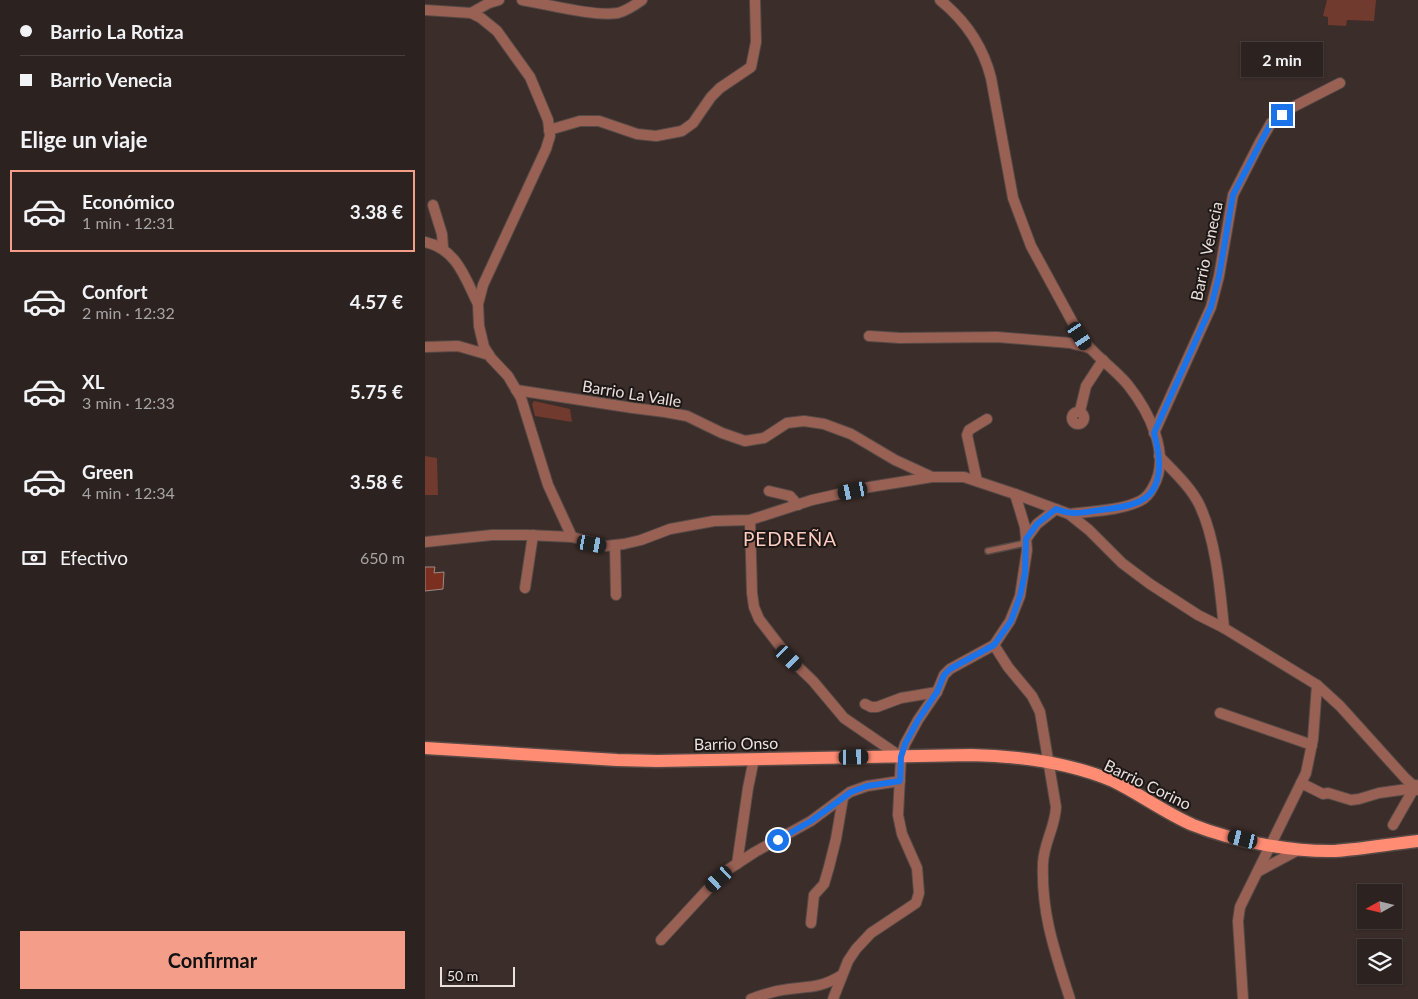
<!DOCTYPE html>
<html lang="es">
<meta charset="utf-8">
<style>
body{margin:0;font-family:Lato,sans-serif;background:#382f2c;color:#f1f3f6;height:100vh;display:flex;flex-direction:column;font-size:19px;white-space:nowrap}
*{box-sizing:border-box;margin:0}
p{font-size:16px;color:#a6a4a4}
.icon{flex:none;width:28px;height:28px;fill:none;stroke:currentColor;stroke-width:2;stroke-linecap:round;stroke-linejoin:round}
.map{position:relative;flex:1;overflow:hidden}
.sheet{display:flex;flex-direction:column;background:#2c221f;width:425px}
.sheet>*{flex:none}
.guide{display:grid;align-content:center;height:110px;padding:0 20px;background:#2c221f}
.needle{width:32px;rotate:262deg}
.fabs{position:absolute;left:932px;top:884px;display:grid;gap:10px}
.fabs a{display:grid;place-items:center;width:45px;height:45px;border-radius:0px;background:#2c221f;box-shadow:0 1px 4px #0004,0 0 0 1px #483f3d;font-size:25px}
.scale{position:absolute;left:15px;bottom:12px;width:75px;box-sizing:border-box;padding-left:5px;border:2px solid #eae0de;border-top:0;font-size:14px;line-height:18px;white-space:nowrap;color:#eae0de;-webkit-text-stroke:4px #1d1715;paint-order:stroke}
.end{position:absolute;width:22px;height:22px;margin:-11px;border:6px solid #1a73e8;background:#fff;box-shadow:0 0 0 2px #fff}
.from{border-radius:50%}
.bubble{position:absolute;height:35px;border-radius:0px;background:#2c221f;box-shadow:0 1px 4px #0004,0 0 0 1px #483f3d;font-size:16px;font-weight:700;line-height:35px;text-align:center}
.car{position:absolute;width:15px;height:30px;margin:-15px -8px;border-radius:6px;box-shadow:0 0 4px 1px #0007;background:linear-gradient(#222 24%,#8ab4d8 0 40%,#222 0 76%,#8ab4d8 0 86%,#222 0)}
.guide b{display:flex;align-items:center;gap:18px;height:48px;font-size:19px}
.guide b+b{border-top:1px solid #483f3d}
.guide i{width:12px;height:12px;background:#f1f3f6}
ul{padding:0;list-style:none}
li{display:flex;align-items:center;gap:15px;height:82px;margin:0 10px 8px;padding:0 10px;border:2px solid transparent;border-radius:0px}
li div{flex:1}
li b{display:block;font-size:19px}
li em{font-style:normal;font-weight:700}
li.current{border-color:#f49e8a}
li>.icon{width:45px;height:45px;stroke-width:1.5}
h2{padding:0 20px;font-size:22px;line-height:60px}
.pay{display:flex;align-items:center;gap:12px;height:55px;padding:0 20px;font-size:19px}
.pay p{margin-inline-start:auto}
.cta{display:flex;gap:10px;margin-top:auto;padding:10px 20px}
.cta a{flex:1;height:58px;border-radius:0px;background:#f49e8a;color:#111;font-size:20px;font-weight:700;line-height:58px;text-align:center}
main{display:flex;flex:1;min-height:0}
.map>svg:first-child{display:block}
.green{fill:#713a2e}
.building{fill:#7b2f1f;stroke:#9c8b86}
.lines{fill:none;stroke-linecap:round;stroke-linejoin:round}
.service-casing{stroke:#574a46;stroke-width:8}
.minor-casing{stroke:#574a46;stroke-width:12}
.primary-casing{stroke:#574a46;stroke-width:15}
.service{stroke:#996154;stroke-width:5}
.minor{stroke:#996154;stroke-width:10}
.primary{stroke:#ff8c73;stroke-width:12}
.route{stroke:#1a73e8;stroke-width:6}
.labels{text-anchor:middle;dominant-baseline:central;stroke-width:4;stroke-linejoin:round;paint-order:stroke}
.street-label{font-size:16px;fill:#eae0de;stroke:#1d1715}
.quarter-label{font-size:19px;letter-spacing:1px;fill:#fecbbf;stroke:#1d1715}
</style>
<main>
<section class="sheet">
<div class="guide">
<b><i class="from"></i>Barrio La Rotiza</b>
<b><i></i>Barrio Venecia</b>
</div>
<h2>Elige un viaje</h2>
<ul>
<li class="current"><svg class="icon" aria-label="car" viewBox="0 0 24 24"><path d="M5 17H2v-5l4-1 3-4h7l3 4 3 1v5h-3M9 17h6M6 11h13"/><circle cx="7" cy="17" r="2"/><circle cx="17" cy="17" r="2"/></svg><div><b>Económico</b><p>1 min · 12:31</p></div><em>3.38 €</em></li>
<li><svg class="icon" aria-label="car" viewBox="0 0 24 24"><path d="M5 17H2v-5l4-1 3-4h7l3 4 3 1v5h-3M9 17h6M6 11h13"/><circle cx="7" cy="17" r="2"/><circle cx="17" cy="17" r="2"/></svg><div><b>Confort</b><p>2 min · 12:32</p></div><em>4.57 €</em></li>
<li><svg class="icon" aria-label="car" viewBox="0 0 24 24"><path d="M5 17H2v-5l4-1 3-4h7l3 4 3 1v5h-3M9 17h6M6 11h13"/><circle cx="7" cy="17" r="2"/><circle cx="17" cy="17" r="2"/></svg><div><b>XL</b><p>3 min · 12:33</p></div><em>5.75 €</em></li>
<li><svg class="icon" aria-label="car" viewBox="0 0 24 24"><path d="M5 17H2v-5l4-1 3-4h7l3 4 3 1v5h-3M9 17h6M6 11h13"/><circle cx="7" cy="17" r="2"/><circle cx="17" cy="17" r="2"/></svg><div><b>Green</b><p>4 min · 12:34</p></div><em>3.58 €</em></li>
</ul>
<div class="pay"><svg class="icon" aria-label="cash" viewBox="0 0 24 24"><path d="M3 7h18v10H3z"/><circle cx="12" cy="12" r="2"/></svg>Efectivo<p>650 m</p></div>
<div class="cta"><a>Confirmar</a></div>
</section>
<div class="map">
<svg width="993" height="999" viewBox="0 0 993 999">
<rect width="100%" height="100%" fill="#3b2d29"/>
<g class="green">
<path d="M 902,0 L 951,0 L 949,21 L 922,20 L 921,26 L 903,25 L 903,17 L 898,16 Z"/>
<path d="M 109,401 L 145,409 L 147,422 L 110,416 L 107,404 Z"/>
<path d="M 0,456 L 12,458 L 13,495 L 0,495 Z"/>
</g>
<path class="building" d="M 0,567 L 10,567 L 9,573 L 19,572 L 18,589 L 0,591 Z"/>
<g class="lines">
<g class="service-casing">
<path id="service" d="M 563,551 L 596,544 L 600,540"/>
</g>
<g class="minor-casing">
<g id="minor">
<path d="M 97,0 C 122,4 169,17 193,13 C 201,11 210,5 217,0"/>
<path d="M 515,0 C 541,21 558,46 566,78 L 588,198 L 606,246 L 655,336 C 668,355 688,367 703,385 C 723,410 747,455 728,487 C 725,493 721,498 715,501 C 694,511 667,511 644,514"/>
<path d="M 0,10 L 46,13 L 56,18 L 72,31 L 105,77 L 123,120 L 125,136 L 121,149 L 58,285 L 53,304 L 54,326 L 59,347 L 66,358 L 83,376 L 96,398 L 123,485 L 147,537"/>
<path d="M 46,13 L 64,3 L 74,0"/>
<path d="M 124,130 L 155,121 L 174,121 L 212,134 L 231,136 L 257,131 L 268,123 L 286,97 L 295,88 L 326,67 L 331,42 L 330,0"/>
<path d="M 8,205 L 17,234 L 18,248"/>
<path d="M 0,242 C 32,249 40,278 53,304"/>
<path d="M 444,336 L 475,338 L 572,337 L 645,343 L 664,348"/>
<path d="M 0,347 L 33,346 L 64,355"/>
<path d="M 91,390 L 208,408 L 240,412 L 262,416 L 297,433 L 320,441 L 339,438 L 362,423 L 379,421 L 399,424 L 426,434 L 470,460 L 507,477"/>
<path d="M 655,411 L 661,386 L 678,360"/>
<circle cx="653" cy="418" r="6"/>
<path d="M 729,433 L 786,307 L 794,276 L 808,195 L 835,142 L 846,123 L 868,107 L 915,83"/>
<path d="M 734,456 C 748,471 765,486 774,504 C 791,539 795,589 799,628"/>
<path d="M 552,481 L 542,435 L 544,430 L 562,419"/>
<path d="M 344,491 L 365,496 L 373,505"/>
<path d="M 325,520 L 327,593 L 329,607 L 334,619 L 364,658 L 388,681 L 419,718 L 476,757"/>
<path d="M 601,539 L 612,524 L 631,509"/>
<path d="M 0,542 L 67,535 L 102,535 L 147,537 L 181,546 L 199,544 L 216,540 L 245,529 L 289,521 L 325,520 L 387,500 L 445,487 L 507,477 L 539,477 L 590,494 L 644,514 L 664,530 L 697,563 L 725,584 L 773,615 L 799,628 L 892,685 L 915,706 L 980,778 L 993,790"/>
<path d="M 190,545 L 191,595"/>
<path d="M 100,588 L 108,535"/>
<path d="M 569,645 L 583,667 L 607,696 L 615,712 L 631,807 C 630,828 619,842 618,863 C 616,914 630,952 645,999"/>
<path d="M 440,704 L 446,707 L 452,707 L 476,698 L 512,692"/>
<path d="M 795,713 L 887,745"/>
<path d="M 876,783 L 898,794 L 903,793 L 926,800 L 934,799 L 954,793 L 990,788"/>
<path d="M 968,825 L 991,785"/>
<path d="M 312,864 L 323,788 L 329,759"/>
<path d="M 834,871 L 873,850"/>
<path d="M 386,923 L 389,895 L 399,884 L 404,867 L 411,839 L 418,798"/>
<path d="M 236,940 L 284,888 L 304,869 L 330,852 L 386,821 L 425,792 L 442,786 L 475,781"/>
<path d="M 326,999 C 334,996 343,993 352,991 C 380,985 391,991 417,975"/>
<path d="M 408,999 L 423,961 L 431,949 L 446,933 L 491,903 L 494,893 L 492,868 L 477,834 L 473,815 L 476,757 L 480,744 L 493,720 L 512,692 L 519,675 L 525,669 L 569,645 L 585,621 L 595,596 L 602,550 L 600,527 L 590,494"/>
<path d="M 818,999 L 813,921 L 815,907 L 881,773 L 888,739 L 892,685"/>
</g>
</g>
<g class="primary-casing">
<path id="primary" d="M 0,748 L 192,760 L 232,761 L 546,755 C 595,756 643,762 688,781 C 715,794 740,813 768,825 C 808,841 867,852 910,851 C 938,849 965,844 993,841"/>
</g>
<use href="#service" class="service"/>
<use href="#minor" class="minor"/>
<use href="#primary" class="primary"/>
</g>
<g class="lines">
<path class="route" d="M 353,840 L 386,821 L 426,792 L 442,786 L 475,781 L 476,757 L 480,744 L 493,720 L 512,692 L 519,675 L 525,669 L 569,645 L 586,621 L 595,596 L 600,573 L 601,539 L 612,524 L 631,509 C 648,516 658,512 676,510 C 689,508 705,507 717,500 C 740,487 735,454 729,433 L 786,307 L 794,276 L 808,195 L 846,123 L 857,115"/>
</g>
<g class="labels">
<g class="street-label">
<text transform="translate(781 251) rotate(-78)">Barrio Venecia</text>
<text transform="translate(207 393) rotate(9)">Barrio La Valle</text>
<text transform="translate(311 743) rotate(-1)">Barrio Onso</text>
<text transform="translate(723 784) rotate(26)">Barrio Corino</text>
</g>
<g class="quarter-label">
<text x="365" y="538">PEDREÑA</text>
</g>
</g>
</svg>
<div class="fabs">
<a><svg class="needle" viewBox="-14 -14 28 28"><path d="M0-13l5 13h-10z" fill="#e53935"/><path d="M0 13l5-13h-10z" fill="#a6a4a4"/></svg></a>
<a><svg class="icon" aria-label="layers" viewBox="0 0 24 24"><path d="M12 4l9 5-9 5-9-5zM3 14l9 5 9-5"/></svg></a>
</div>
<div class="scale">50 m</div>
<i class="end from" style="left:353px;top:840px"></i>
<i class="end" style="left:857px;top:115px"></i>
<div class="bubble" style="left:816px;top:42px;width:82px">2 min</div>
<i class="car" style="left:655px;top:336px;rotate:146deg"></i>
<i class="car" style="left:428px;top:491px;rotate:258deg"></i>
<i class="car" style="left:167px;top:544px;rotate:100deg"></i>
<i class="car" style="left:364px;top:658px;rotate:134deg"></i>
<i class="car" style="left:429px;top:757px;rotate:89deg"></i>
<i class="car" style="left:818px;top:839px;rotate:284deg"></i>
<i class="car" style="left:294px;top:879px;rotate:228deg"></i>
</div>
</main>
